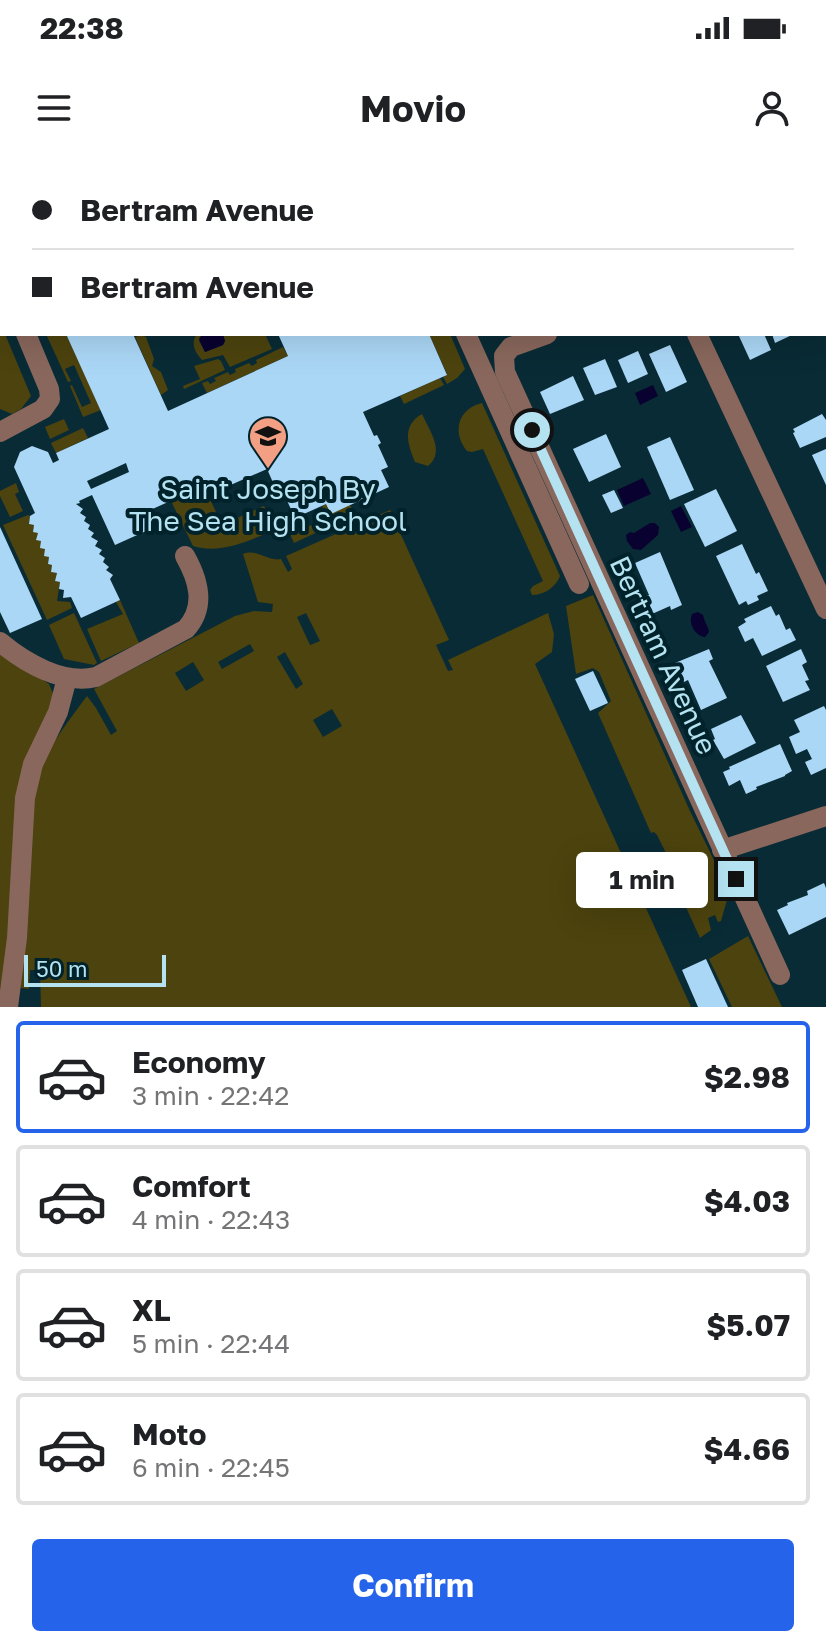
<!DOCTYPE html>
<meta charset="utf-8">
<style>
body{margin:0;font-family:"Golos Text",sans-serif;background:#f6f6f6;color:#202124;height:100vh;display:flex;flex-direction:column;font-size:30px;white-space:nowrap}
*{box-sizing:border-box;margin:0}
p{font-size:26px;color:#757577}
.icon{flex:none;width:44px;height:44px;fill:none;stroke:currentColor;stroke-width:2;stroke-linecap:round;stroke-linejoin:round}
.map{position:relative;height:847px;overflow:hidden}
.panel{display:flex;flex-direction:column;background:#fff;flex:1}
.panel>*{flex:none}
.guide{position:absolute;left:0px;top:0px;width:826px;height:176px;box-shadow:0 8px 32px #0002;display:grid;align-content:center;height:176px;padding:0 32px;background:#fff}
.scale{position:absolute;left:24px;bottom:20px;width:142px;box-sizing:border-box;padding-left:8px;border:4px solid #b4e2f1;border-top:0;font-size:22px;line-height:28px;white-space:nowrap;color:#b4e2f1;-webkit-text-stroke:6px #00222a;paint-order:stroke}
.end{position:absolute;width:36px;height:36px;margin:-18px;border:10px solid #b4e2f1;background:#111;box-shadow:0 0 0 4px #111}
.from{border-radius:50%}
.bubble{position:absolute;height:56px;border-radius:8px;background:#fff;box-shadow:0 8px 32px #0002;font-size:26px;font-weight:700;line-height:56px;text-align:center}
.guide b{display:flex;align-items:center;gap:28px;height:76px;font-size:30px}
.guide b+b{border-top:2px solid #e0e0e0}
.guide i{width:20px;height:20px;background:#202124}
ul{padding:14px 0 0;list-style:none}
li{display:flex;align-items:center;gap:24px;height:112px;margin:0 16px 12px;padding:0 16px;border:4px solid #e0e0e0;border-radius:8px}
li div{flex:1}
li b{display:block;font-size:30px}
li em{font-style:normal;font-weight:700}
li.current{border-color:#2563eb}
li>.icon{width:72px;height:72px;stroke-width:1.5}
.cta{display:flex;gap:16px;margin-top:auto;padding:16px 32px}
.cta a{flex:1;height:92px;border-radius:8px;background:#2563eb;color:#fff;font-size:32px;font-weight:700;line-height:92px;text-align:center}
.status{display:flex;justify-content:space-between;align-items:center;height:56px;padding:0 40px;background:#fff;direction:ltr}
.status svg{height:22px;fill:currentColor}
header{display:flex;justify-content:space-between;align-items:center;height:104px;padding:0 32px;background:#fff;font-size:36px;font-weight:700}
.map>svg:first-child{display:block}
.green{fill:#4c430e;fill-rule:evenodd}
.water{fill:#090230}
.building{fill:#abd7f6;fill-rule:evenodd}
.lines{fill:none;stroke-linecap:round;stroke-linejoin:round}
.minor{stroke:#89675c;stroke-width:20}
.route{stroke:#b4e2f1;stroke-width:10}
.labels{text-anchor:middle;dominant-baseline:central;stroke-width:8;stroke-linejoin:round;paint-order:stroke}
.poi-label{font-size:28px;fill:#b4e2f1;stroke:#00222a}
.street-label{font-size:28px;fill:#b4e2f1;stroke:#00222a}
</style>
<div class="status"><b>22:38</b><svg viewBox="0 0 49 12"><path d="M0 12V9h3v3zM5 12V6h3v6zM10 12V3h3v9zM15 12V0h3v12zM26 1h20v11H26zM47 4h2v5h-2z"/></svg></div>
<header><svg class="icon" aria-label="menu" viewBox="0 0 24 24"><path d="M4 6h16M4 12h16M4 18h16"/></svg>Movio<svg class="icon" aria-label="person" viewBox="0 0 24 24"><circle cx="12" cy="8" r="4"/><path d="M4 21q1-7 8-7t8 7"/></svg></header>
<div class="map">
<svg width="826" height="847" viewBox="0 0 826 847">
<rect width="100%" height="100%" fill="#092b35"/>
<g class="green">
<path d="M 395,0 L 597,0 L 598,2 L 396,2 Z"/>
<path d="M 0,163 L 2,174 L 5,174 L 31,236 L 21,249 L 12,254 L 0,249 Z"/>
<path d="M 46,174 L 66,174 L 101,250 L 83,257 L 70,226 L 72,225 L 82,247 L 91,243 L 74,205 L 65,209 L 71,221 L 68,222 Z"/>
<path d="M 197,174 L 210,174 L 203,175 L 199,181 L 205,192 L 223,185 L 225,181 L 223,174 L 265,174 L 272,189 L 230,207 L 223,195 L 202,200 C 195,192 190,183 197,174 Z"/>
<path d="M 429,174 L 450,174 L 465,209 L 457,218 L 447,224 L 443,217 L 447,214 Z"/>
<path d="M 141,175 L 146,177 L 154,199 L 152,206 L 161,212 L 168,230 L 161,235 L 135,177 Z"/>
<path d="M 283,187 L 288,196 L 207,233 L 202,223 L 208,221 L 210,224 L 216,221 L 214,218 L 228,212 L 230,215 L 236,212 L 235,209 L 249,203 L 252,206 L 257,203 L 256,200 Z"/>
<path d="M 218,199 L 221,201 L 225,210 L 184,229 L 183,226 L 200,219 L 194,206 Z"/>
<path d="M 440,218 L 444,225 L 404,244 L 400,236 Z"/>
<path d="M 482,243 L 560,416 C 556,427 544,435 532,435 L 530,430 L 533,426 L 543,421 L 483,289 L 472,292 L 467,291 C 452,273 457,249 482,243 Z"/>
<path d="M 422,254 C 429,270 446,292 428,306 L 415,302 C 408,285 401,266 422,254 Z"/>
<path d="M 64,259 L 69,270 L 50,279 L 45,267 Z"/>
<path d="M 83,268 L 88,278 L 56,293 L 51,283 Z"/>
<path d="M 16,323 L 19,332 L 15,334 L 23,351 L 10,357 L 0,336 L 0,331 Z"/>
<path d="M 204,326 L 222,365 L 264,346 L 275,370 C 250,380 221,395 193,386 L 171,341 Z"/>
<path d="M 326,344 L 350,345 L 355,355 L 331,366 L 322,346 Z"/>
<path d="M 390,350 L 396,362 L 382,369 L 384,373 L 397,366 L 449,480 L 436,485 L 448,511 L 453,510 L 448,500 L 548,453 L 554,474 L 552,492 L 535,504 L 691,847 L 41,847 L 40,810 L 30,810 L 29,829 L 20,828 L 34,635 C 35,627 36,617 40,609 C 51,583 70,559 87,536 L 96,548 L 111,575 L 117,571 L 94,529 L 235,456 L 254,451 L 272,452 L 273,444 L 258,442 L 243,394 C 257,388 267,402 281,399 L 288,412 L 292,409 L 286,396 ZM 306,453 L 320,481 L 310,485 L 297,457 ZM 250,484 L 254,491 L 222,509 L 218,502 ZM 285,492 L 303,524 L 296,529 L 277,497 ZM 193,502 L 204,520 L 186,531 L 175,513 ZM 332,549 L 342,566 L 323,577 L 313,560 Z"/>
<path d="M 28,355 L 30,356 L 29,364 L 34,365 L 33,371 L 38,373 L 37,379 L 41,381 L 49,397 L 48,404 L 52,405 L 51,412 L 57,413 L 55,421 L 60,422 L 57,441 L 70,442 L 72,448 L 47,460 L 3,365 Z"/>
<path d="M 321,361 L 324,369 L 294,383 L 290,374 Z"/>
<path d="M 593,435 L 690,651 L 726,725 L 728,736 L 721,761 L 718,762 L 715,755 L 708,758 L 711,770 L 700,778 L 664,699 L 667,695 L 657,675 L 654,672 L 651,673 L 598,553 L 611,541 L 599,512 L 593,508 L 576,514 L 566,446 Z"/>
<path d="M 120,440 L 139,483 L 101,501 L 87,469 L 123,454 L 116,442 Z"/>
<path d="M 74,453 L 97,503 L 94,505 L 64,499 L 49,465 Z"/>
<path d="M 0,491 L 49,524 L 54,536 L 33,591 L 11,781 L 0,847 Z"/>
<path d="M 748,776 L 782,847 L 732,847 L 709,799 Z"/>
</g>
<g class="water">
<path d="M 210,174 L 223,174 L 225,181 L 223,185 L 205,192 L 199,179 L 201,176 Z"/>
<path d="M 653,225 L 658,236 L 640,245 L 635,233 Z"/>
<path d="M 643,318 L 651,334 L 624,346 L 617,330 Z"/>
<path d="M 681,346 L 692,367 L 681,372 L 671,351 Z"/>
<path d="M 650,363 L 655,363 L 659,367 L 658,375 L 641,390 L 633,389 L 627,381 L 626,375 L 630,372 L 634,373 Z"/>
<path d="M 698,452 L 703,455 C 704,461 709,468 709,472 L 705,477 C 695,476 688,463 692,454 Z"/>
</g>
<g class="building">
<path d="M 66,174 L 133,174 L 168,251 L 288,196 L 278,174 L 358,174 L 359,176 L 364,174 L 429,174 L 447,215 L 363,252 L 374,276 L 377,275 L 381,283 L 378,285 L 388,307 L 381,310 L 389,327 L 331,354 L 326,344 L 295,358 L 284,334 L 279,336 L 267,309 L 208,335 L 204,326 L 148,351 L 155,367 L 115,385 L 92,335 L 79,341 L 80,343 L 76,344 L 83,349 L 80,353 L 86,357 L 84,361 L 90,365 L 88,369 L 94,373 L 91,377 L 98,381 L 95,386 L 102,390 L 99,394 L 105,398 L 103,402 L 109,407 L 106,410 L 113,415 L 110,419 L 120,440 L 81,458 L 71,437 L 63,438 L 64,430 L 59,429 L 60,422 L 55,421 L 57,413 L 51,412 L 52,405 L 48,404 L 49,397 L 44,396 L 45,389 L 40,388 L 41,381 L 36,380 L 38,373 L 33,372 L 34,365 L 29,364 L 30,356 L 35,353 L 14,307 L 20,292 L 32,286 L 48,292 L 53,303 L 59,300 L 56,293 L 109,269 ZM 126,303 L 129,312 L 91,329 L 87,321 Z"/>
<path d="M 738,174 L 764,174 L 771,190 L 750,200 Z"/>
<path d="M 772,174 L 794,174 L 775,183 Z"/>
<path d="M 670,185 L 687,222 L 666,232 L 649,194 Z"/>
<path d="M 638,191 L 648,214 L 628,223 L 618,200 Z"/>
<path d="M 605,199 L 617,227 L 595,235 L 583,208 Z"/>
<path d="M 573,216 L 584,240 L 550,254 L 540,232 Z"/>
<path d="M 822,254 L 826,260 L 826,277 L 800,288 L 793,273 L 795,272 L 793,269 Z"/>
<path d="M 606,274 L 621,307 L 589,322 L 573,289 Z"/>
<path d="M 670,277 L 694,330 L 670,340 L 647,287 Z"/>
<path d="M 826,289 L 826,325 L 812,295 Z"/>
<path d="M 716,329 L 737,371 L 705,387 L 684,344 Z"/>
<path d="M 614,330 L 623,348 L 611,353 L 602,335 Z"/>
<path d="M 0,367 L 42,459 L 10,473 L 0,452 Z"/>
<path d="M 742,384 L 756,414 L 759,412 L 768,431 L 757,436 L 759,440 L 748,445 L 746,441 L 739,445 L 716,396 Z"/>
<path d="M 660,392 L 682,445 L 671,450 L 670,446 L 652,454 L 644,437 L 649,435 L 635,403 Z"/>
<path d="M 771,446 L 776,456 L 779,454 L 786,470 L 790,468 L 796,480 L 762,496 L 753,478 L 745,482 L 738,467 L 746,462 L 744,459 Z"/>
<path d="M 709,489 L 713,499 L 709,501 L 727,538 L 701,550 L 688,520 L 684,522 L 675,503 Z"/>
<path d="M 801,489 L 807,502 L 802,505 L 809,520 L 805,521 L 810,530 L 783,542 L 766,506 Z"/>
<path d="M 593,511 L 608,543 L 590,551 L 575,519 Z"/>
<path d="M 824,546 L 826,550 L 826,608 L 811,615 L 805,602 L 812,599 L 807,589 L 796,594 L 789,577 L 800,572 L 794,560 Z"/>
<path d="M 741,555 L 756,583 L 724,599 L 713,580 L 715,579 L 711,569 Z"/>
<path d="M 780,584 L 792,611 L 785,615 L 785,616 L 756,627 L 757,629 L 746,634 L 740,620 L 729,626 L 723,612 L 730,609 L 729,607 Z"/>
<path d="M 824,723 L 826,728 L 826,757 L 789,775 L 777,750 L 788,745 L 787,743 L 808,735 L 807,731 Z"/>
<path d="M 706,799 L 728,847 L 698,847 L 682,810 Z"/>
</g>
<g class="lines">
<g class="minor">
<path d="M 15,0 L 16,2"/>
<path d="M 390,0 L 390,2"/>
<path d="M 621,0 L 622,2"/>
<path d="M 233,2 L 237,0"/>
<path d="M 824,68 L 826,67"/>
<path d="M 0,115 L 2,119"/>
<path d="M 466,174 L 579,424"/>
<path d="M 547,174 L 511,187 L 504,196 L 505,212 L 780,815"/>
<path d="M 697,174 L 826,449"/>
<path d="M 0,272 L 43,249 L 50,239 L 49,229 L 26,174"/>
<path d="M 0,482 C 25,503 63,525 96,517 L 186,469 C 207,446 198,419 185,396"/>
<path d="M 722,690 L 826,656"/>
<path d="M 8,847 L 17,778 L 25,638 L 33,604 L 58,552 L 67,518"/>
</g>
</g>
<g class="lines">
<path class="route" d="M 532,270 L 736,719"/>
</g>
<defs>
<g id="school-pin" transform="scale(2)"><path d="M0 17L-7.5 6A9.5 9.5 0 1 1 7.5 6Z" fill="#f39f83" stroke="#00222a"/><path d="M0-5L7-2L0 1L-7-2ZM-4 1L0 2.5L4 1V4Q0 6-4 4Z" fill="#111"/></g>
</defs>
<g fill-rule="evenodd">
<use href="#school-pin" x="268" y="276"/>
</g>
<g class="labels">
<g class="poi-label">
<text x="268" y="328">Saint Joseph By<tspan x="268" dy="32">The Sea High School</tspan></text>
</g>
<g class="street-label">
<text transform="translate(664 495) rotate(65)">Bertram Avenue</text>
</g>
</g>
</svg>
<div class="scale">50 m</div>
<i class="end from" style="left:532px;top:270px"></i>
<i class="end" style="left:736px;top:719px"></i>
<div class="bubble" style="left:576px;top:692px;width:132px">1 min</div>
<div class="guide">
<b><i class="from"></i>Bertram Avenue</b>
<b><i></i>Bertram Avenue</b>
</div>
</div>
<section class="panel">
<ul>
<li class="current"><svg class="icon" aria-label="car" viewBox="0 0 24 24"><path d="M5 17H2v-5l4-1 3-4h7l3 4 3 1v5h-3M9 17h6M6 11h13"/><circle cx="7" cy="17" r="2"/><circle cx="17" cy="17" r="2"/></svg><div><b>Economy</b><p>3 min · 22:42</p></div><em>$2.98</em></li>
<li><svg class="icon" aria-label="car" viewBox="0 0 24 24"><path d="M5 17H2v-5l4-1 3-4h7l3 4 3 1v5h-3M9 17h6M6 11h13"/><circle cx="7" cy="17" r="2"/><circle cx="17" cy="17" r="2"/></svg><div><b>Comfort</b><p>4 min · 22:43</p></div><em>$4.03</em></li>
<li><svg class="icon" aria-label="car" viewBox="0 0 24 24"><path d="M5 17H2v-5l4-1 3-4h7l3 4 3 1v5h-3M9 17h6M6 11h13"/><circle cx="7" cy="17" r="2"/><circle cx="17" cy="17" r="2"/></svg><div><b>XL</b><p>5 min · 22:44</p></div><em>$5.07</em></li>
<li><svg class="icon" aria-label="car" viewBox="0 0 24 24"><path d="M5 17H2v-5l4-1 3-4h7l3 4 3 1v5h-3M9 17h6M6 11h13"/><circle cx="7" cy="17" r="2"/><circle cx="17" cy="17" r="2"/></svg><div><b>Moto</b><p>6 min · 22:45</p></div><em>$4.66</em></li>
</ul>
<div class="cta"><a>Confirm</a></div>
</section>
